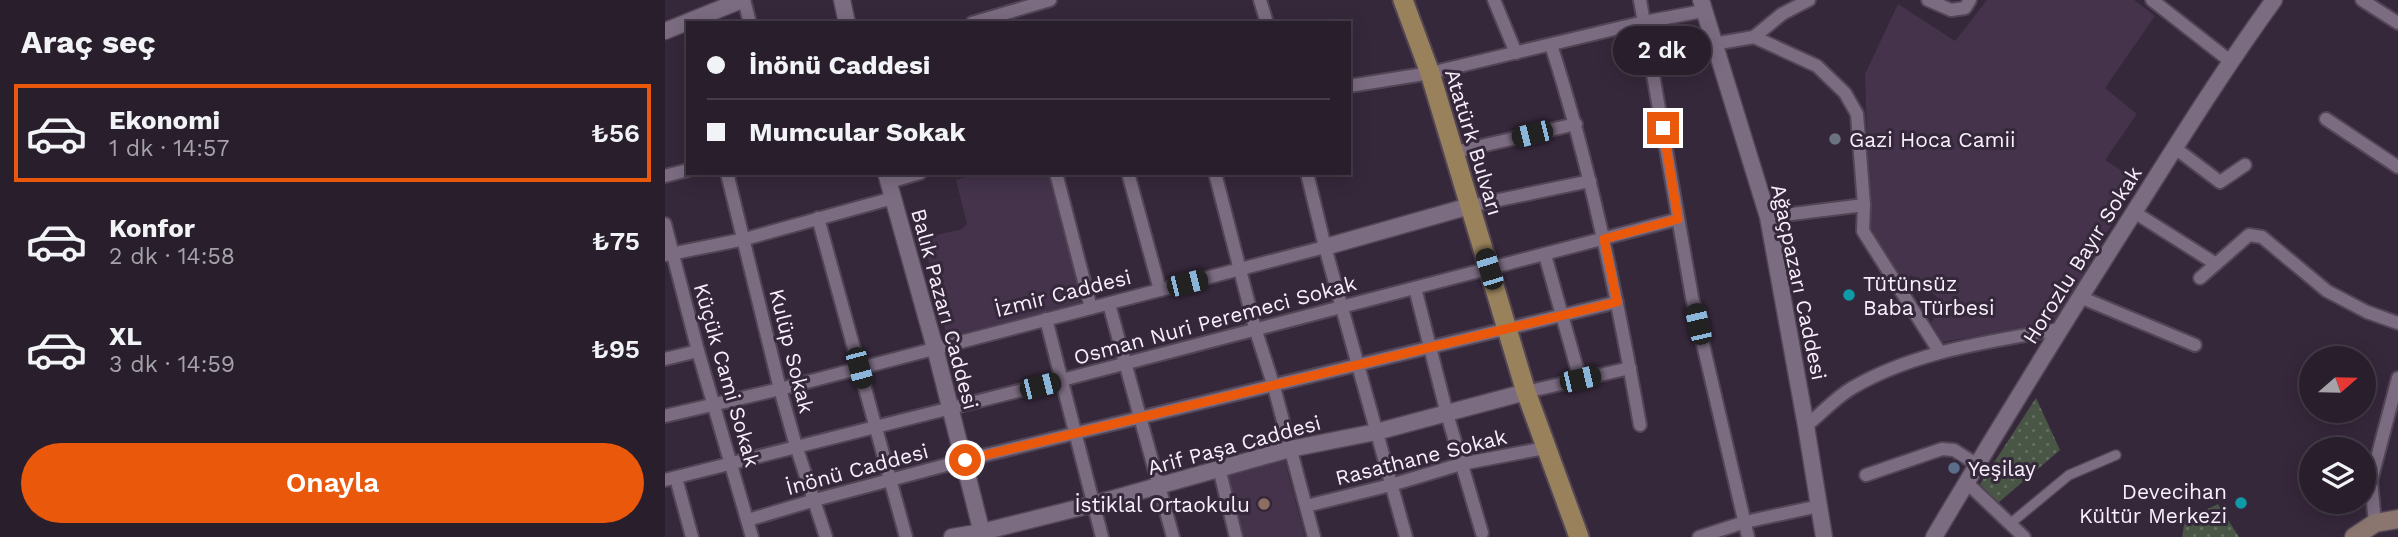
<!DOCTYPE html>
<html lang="tr">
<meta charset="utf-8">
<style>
body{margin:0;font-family:"Work Sans",sans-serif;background:#302734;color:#f1f3f6;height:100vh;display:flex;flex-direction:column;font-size:26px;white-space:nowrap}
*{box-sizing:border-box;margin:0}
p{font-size:23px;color:#a5a2a9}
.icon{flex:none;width:38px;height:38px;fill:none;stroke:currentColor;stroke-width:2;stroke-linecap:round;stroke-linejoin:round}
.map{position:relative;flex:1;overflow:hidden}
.sheet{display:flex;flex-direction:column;background:#281e2c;width:665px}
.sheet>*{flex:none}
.hud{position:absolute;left:21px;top:21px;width:665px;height:154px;border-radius:0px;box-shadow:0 4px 18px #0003,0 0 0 2px #443c48;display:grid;align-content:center;height:154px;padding:0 21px;background:#281e2c}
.needle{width:46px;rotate:70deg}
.fabs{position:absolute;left:1634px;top:346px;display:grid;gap:14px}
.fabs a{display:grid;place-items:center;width:77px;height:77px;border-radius:50%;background:#281e2c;box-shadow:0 4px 18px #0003,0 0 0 2px #443c48;font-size:35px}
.end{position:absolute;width:32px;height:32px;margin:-16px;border:9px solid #ea580c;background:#fff;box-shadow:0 0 0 4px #fff}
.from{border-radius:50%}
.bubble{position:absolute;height:49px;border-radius:24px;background:#281e2c;box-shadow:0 4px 18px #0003,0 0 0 2px #443c48;font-size:23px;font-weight:600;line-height:49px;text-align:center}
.car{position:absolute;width:21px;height:42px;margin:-21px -10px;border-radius:9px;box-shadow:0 0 5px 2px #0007;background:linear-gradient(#222 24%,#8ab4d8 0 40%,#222 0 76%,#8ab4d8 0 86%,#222 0)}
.hud b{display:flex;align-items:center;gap:24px;height:66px;font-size:26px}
.hud b+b{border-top:2px solid #443c48}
.hud i{width:18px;height:18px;background:#f1f3f6}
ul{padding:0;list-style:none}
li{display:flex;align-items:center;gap:21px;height:98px;margin:0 14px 10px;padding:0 7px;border:4px solid transparent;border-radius:0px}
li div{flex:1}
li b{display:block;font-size:26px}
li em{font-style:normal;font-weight:600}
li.active{border-color:#ea580c}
li>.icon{width:63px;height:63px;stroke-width:1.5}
h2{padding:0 21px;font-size:32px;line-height:84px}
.action{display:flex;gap:14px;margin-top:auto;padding:14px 21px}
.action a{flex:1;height:80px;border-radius:42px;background:#ea580c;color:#fff;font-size:28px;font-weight:600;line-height:80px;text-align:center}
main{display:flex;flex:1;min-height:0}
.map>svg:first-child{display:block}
.built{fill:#44334b}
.green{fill:url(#green-dots)}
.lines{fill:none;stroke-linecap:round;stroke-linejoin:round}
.pedestrian-casing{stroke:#524656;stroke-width:12}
.minor-casing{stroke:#524656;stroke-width:16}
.tertiary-casing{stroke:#524656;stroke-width:19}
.secondary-casing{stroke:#524656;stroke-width:21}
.primary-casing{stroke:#524656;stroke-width:23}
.pedestrian{stroke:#7c6c82;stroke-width:9}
.minor{stroke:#7c6c82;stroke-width:12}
.tertiary{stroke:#7c6c82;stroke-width:16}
.secondary{stroke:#8a766e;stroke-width:18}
.primary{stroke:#98815b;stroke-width:19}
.route{stroke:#ea580c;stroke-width:9}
.worship-dot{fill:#6b7280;stroke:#36283b;stroke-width:2.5}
.culture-dot{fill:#0f9aa8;stroke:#36283b;stroke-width:2.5}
.service-dot{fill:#5c6f8a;stroke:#36283b;stroke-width:2.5}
.education-dot{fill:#8d6e63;stroke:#36283b;stroke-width:2.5}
.labels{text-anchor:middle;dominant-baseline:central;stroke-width:6;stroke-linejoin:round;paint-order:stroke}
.poi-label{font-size:21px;fill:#f8effc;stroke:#36283b;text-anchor:start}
.street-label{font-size:21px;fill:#f8effc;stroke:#36283b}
</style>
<main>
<section class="sheet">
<h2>Araç seç</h2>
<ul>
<li class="active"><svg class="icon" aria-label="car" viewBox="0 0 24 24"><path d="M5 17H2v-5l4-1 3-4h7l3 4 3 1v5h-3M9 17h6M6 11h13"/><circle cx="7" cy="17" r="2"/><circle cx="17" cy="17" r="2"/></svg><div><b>Ekonomi</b><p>1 dk · 14:57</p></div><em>₺56</em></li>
<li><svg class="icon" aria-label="car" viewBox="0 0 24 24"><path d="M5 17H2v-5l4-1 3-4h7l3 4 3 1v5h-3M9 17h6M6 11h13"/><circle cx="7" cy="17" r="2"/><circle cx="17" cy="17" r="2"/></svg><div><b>Konfor</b><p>2 dk · 14:58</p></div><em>₺75</em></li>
<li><svg class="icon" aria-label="car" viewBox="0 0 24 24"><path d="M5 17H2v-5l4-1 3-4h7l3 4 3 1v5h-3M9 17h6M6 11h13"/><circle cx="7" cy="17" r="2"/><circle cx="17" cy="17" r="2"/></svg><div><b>XL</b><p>3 dk · 14:59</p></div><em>₺95</em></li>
</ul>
<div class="action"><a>Onayla</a></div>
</section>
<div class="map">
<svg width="1733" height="537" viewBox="0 0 1733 537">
<defs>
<pattern id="green-dots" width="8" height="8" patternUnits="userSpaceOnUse" patternTransform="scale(1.75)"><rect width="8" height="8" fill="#495545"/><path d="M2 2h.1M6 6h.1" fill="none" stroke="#646e61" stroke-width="1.8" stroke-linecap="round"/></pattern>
</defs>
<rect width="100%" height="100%" fill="#36283b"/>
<g class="built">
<path d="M 1322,0 L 1469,0 L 1490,16 L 1440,88 L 1472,114 L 1440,160 L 1468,178 L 1467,188 L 1392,321 L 1278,342 L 1266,323 L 1278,302 L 1246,275 L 1239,283 L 1205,230 L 1200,74 L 1233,4 L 1290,41 Z"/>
<path d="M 313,173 L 384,173 L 418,296 L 413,304 L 282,337 L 258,238 L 297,229 L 302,224 L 291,180 Z"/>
<path d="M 619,458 L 640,537 L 575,537 L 559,472 Z"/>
</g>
<g class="green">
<path d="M 1371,398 L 1395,450 L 1333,503 L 1315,484 Z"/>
<path d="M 1553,504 L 1574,537 L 1517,537 L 1520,520 Z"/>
</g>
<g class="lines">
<g class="pedestrian-casing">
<path id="pedestrian" d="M 1346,523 L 1404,475 L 1451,455"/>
</g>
<g class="minor-casing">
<g id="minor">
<path d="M 79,0 L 85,23"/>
<path d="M 595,0 L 602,23"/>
<path d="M 829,0 L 851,53"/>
<path d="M 975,0 L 1027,297 L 1083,537"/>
<path d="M 1263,0 L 1286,10 L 1300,8 L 1305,0"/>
<path d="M 1487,0 L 1565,61"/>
<path d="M 1697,0 L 1733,23"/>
<path d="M 307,23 L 385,0"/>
<path d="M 1089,37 L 1117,14 L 1144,0"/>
<path d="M 1048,44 L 1089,37 L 1152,66 L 1180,93 L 1192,114 L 1199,205 L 1198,231 L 1274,351"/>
<path d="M 886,45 C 926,169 952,296 975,425"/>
<path d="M 684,86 L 765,73 L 979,22 L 1038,11"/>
<path d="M 1661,119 L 1733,167"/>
<path d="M 1510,148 L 1555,182 L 1580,165"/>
<path d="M 790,152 L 911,124"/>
<path d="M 62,173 L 115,389 L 131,446 L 161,537"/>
<path d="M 391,173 L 426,308"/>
<path d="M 463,173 L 495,290"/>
<path d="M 550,173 L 590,328 L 609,387 L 649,537"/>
<path d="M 642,173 L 660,247 L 741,537"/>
<path d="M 0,176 L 23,170"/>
<path d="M 224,182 L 255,173"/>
<path d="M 805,206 L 925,181"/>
<path d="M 1469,212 L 1551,264"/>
<path d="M 1103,217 L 1199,205"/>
<path d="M 153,218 L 241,537"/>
<path d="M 0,224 L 33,351 L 87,537"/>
<path d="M 0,255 L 80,239 L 228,198"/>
<path d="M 880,255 L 915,379"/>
<path d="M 1535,278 L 1584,235 L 1597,237 L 1662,291 L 1702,312 L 1733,323"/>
<path d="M 750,288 L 782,414 L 817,533"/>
<path d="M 1415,297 L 1530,345"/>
<path d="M 444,304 L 508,537"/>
<path d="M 381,319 L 437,537"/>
<path d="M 0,359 L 33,351"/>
<path d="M 861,392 L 965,368"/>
<path d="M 0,416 L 115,389 L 660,247"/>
<path d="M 1141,426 C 1156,414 1170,398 1187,388 C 1250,351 1324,342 1394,329"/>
<path d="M 554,468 L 571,537"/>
<path d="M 1201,475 L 1277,449 L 1289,450 L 1311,464"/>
<path d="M 11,478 L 27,537"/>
<path d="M 0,480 L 397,380 L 1013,219"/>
<path d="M 1301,482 L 1359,537"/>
<path d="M 641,506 L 726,485 L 796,464 L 880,448"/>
<path d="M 83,520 L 150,500 L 300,460 L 952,302"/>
<path d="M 1710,523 L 1706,481 L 1733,378"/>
<path d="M 1034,537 L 1080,522 L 1154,506"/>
</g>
</g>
<g class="tertiary-casing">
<g id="tertiary">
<path d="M 177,0 L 182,23"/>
<path d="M 1036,0 L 1103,217 L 1141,426 L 1159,537"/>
<path d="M 0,31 L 77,0"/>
<path d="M 221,173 L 270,348 L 318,537"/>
<path d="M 660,247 L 805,206"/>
<path d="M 287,537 L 317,532 L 429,504 L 625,449 L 711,432 L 861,392"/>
<path d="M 1269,537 C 1333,429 1399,322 1466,217 C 1513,143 1558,70 1609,0"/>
</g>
</g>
<g class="secondary-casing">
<path id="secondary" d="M 1689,537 L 1710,523 L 1733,519"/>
</g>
<g class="primary-casing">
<path id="primary" d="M 738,0 L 765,73 L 861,392 L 914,537"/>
</g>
<use href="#pedestrian" class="pedestrian"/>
<use href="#minor" class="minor"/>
<use href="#tertiary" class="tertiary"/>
<use href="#secondary" class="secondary"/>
<use href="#primary" class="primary"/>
</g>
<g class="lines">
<path class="route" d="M 300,460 L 952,302 L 939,239 L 1013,219 L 998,128"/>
</g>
<circle class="worship-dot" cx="1170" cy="139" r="7"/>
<g class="culture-dot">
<circle cx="1184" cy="295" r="7"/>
<circle cx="1576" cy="503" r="7"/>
</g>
<circle class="service-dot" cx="1289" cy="468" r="7"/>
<circle class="education-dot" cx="599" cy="504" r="7"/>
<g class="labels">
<g class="poi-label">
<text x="1184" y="139">Gazi Hoca Camii</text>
<text x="1198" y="283">Tütünsüz<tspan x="1198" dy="24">Baba Türbesi</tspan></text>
<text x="1303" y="468">Yeşilay</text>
<text x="1562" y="491" text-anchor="end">Devecihan<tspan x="1562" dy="24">Kültür Merkezi</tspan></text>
<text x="585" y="504" text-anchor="end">İstiklal Ortaokulu</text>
</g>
<g class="street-label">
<text transform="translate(809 142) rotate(73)">Atatürk Bulvarı</text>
<text transform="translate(1417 255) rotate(-58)">Horozlu Bayır Sokak</text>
<text transform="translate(1134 282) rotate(78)">Ağaçpazarı Caddesi</text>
<text transform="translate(398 293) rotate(-14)">İzmir Caddesi</text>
<text transform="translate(280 309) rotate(75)">Balık Pazarı Caddesi</text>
<text transform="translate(550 320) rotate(-15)">Osman Nuri Peremeci Sokak</text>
<text transform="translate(127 351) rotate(76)">Kulüp Sokak</text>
<text transform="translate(62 375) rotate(74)">Küçük Cami Sokak</text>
<text transform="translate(569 445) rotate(-15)">Arif Paşa Caddesi</text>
<text transform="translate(756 457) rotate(-14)">Rasathane Sokak</text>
<text transform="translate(192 469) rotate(-15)">İnönü Caddesi</text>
</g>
</g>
</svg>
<div class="fabs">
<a><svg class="needle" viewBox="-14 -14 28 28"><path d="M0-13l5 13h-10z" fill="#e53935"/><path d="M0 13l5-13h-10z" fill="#a5a2a9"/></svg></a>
<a><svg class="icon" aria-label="layers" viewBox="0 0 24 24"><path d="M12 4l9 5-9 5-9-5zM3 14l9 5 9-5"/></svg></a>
</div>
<i class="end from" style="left:300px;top:460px"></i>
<i class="end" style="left:998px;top:128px"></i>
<div class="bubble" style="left:948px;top:26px;width:98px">2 dk</div>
<i class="car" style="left:867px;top:134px;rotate:256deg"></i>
<i class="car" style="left:824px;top:269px;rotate:343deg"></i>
<i class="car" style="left:522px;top:283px;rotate:76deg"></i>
<i class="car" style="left:1033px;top:324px;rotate:347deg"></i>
<i class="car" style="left:194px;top:368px;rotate:165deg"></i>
<i class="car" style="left:915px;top:379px;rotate:77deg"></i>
<i class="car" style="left:375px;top:386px;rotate:76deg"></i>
<div class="hud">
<b><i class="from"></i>İnönü Caddesi</b>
<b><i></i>Mumcular Sokak</b>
</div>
</div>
</main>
